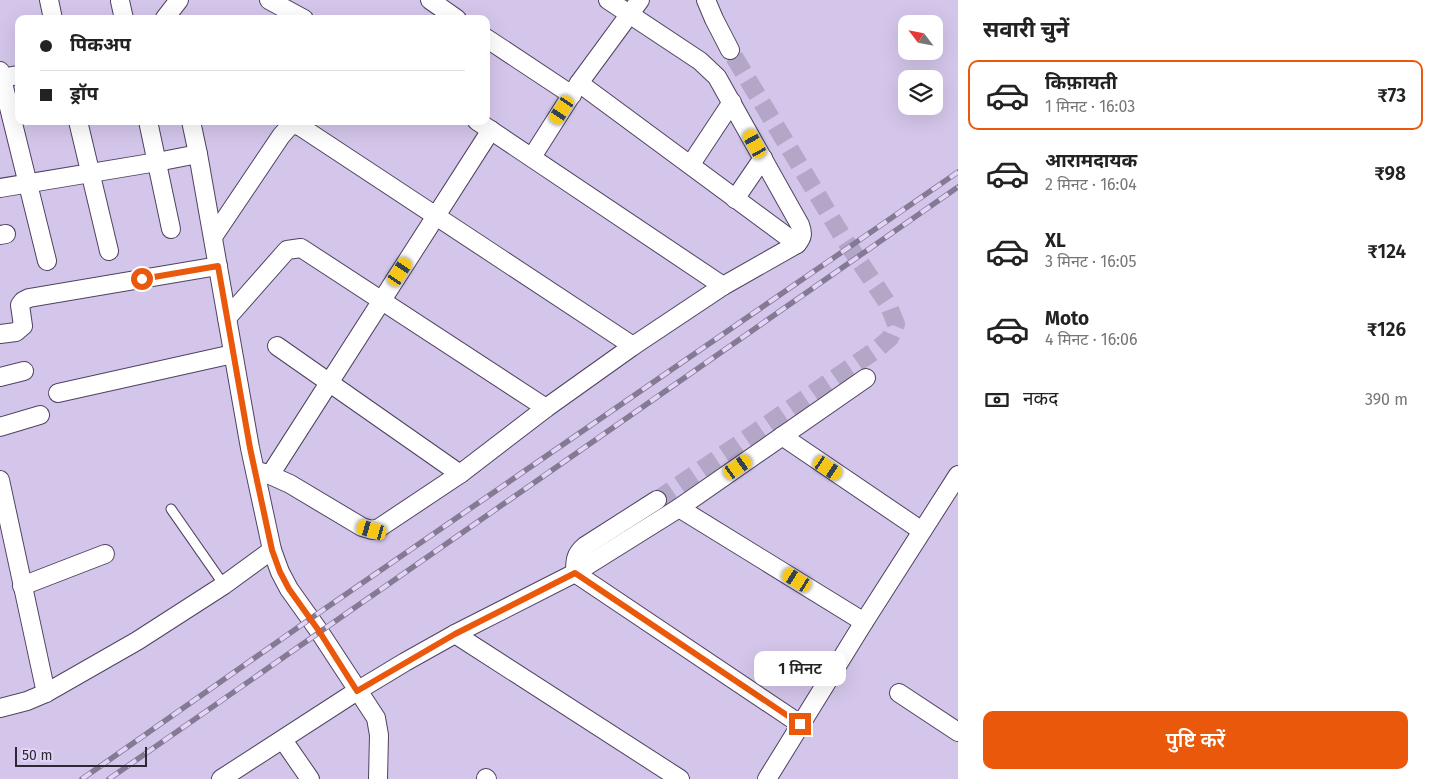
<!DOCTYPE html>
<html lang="hi">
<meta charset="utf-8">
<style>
body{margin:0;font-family:"Fira Sans","Noto Sans Devanagari",sans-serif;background:#f6f6f6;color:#222;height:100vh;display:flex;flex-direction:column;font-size:19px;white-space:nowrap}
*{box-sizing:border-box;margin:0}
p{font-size:16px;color:#767676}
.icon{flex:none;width:28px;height:28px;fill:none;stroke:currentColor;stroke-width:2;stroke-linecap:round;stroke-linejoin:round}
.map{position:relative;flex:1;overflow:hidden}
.details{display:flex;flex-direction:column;background:#fff;width:475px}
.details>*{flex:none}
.hud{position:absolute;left:15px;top:15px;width:475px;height:110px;border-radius:10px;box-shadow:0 5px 20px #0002;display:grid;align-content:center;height:110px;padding:0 25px;background:#fff}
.needle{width:32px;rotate:302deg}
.fabs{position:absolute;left:898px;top:15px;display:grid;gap:10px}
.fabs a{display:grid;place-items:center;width:45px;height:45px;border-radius:10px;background:#fff;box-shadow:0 5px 20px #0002;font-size:25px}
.scale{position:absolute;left:15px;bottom:12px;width:132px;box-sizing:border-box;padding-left:5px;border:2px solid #2e2836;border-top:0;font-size:14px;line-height:18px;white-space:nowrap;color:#2e2836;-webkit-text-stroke:4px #e2d3f7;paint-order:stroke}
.end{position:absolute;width:22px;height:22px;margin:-11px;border:6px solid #ea580c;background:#fff;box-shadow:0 0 0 2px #fff}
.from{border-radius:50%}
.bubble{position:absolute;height:35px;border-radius:10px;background:#fff;box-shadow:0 5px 20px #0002;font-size:16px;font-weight:600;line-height:35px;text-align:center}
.car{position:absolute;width:15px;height:30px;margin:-15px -8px;border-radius:6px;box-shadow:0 0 4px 1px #0007;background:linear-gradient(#f5c518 24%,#345 0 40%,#f5c518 0 76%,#345 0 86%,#f5c518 0)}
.hud b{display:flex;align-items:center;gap:18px;height:48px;font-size:19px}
.hud b+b{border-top:1px solid #e0e0e0}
.hud i{width:12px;height:12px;background:#222}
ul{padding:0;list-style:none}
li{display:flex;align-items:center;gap:15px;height:70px;margin:0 10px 8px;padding:0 15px;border:2px solid transparent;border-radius:10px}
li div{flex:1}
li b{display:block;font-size:19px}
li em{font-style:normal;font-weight:600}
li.active{border-color:#ea580c}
li>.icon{width:45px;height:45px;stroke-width:1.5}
h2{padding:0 25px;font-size:22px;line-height:60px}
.pay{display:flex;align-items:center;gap:12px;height:55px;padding:0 25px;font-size:19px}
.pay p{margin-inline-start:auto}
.button{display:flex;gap:10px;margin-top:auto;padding:10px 25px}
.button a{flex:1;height:58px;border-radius:10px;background:#ea580c;color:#fff;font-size:20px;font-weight:600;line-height:58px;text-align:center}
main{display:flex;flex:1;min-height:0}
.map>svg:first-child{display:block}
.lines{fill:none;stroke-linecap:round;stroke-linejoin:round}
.minor-tunnel{stroke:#b3a6c6;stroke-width:18;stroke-dasharray:18 9;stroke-linecap:butt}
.service-casing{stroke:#4f4260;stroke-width:11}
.minor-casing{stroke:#4f4260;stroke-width:20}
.service{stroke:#fff;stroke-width:9}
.minor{stroke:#fff;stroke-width:18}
.rail-casing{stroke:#857a94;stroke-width:5.5}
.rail{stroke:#e2d3f7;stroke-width:4;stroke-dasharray:11;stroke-linecap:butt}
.route{stroke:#ea580c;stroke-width:6}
</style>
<main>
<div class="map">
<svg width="958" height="779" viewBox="0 0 958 779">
<rect width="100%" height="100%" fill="#d4c6ea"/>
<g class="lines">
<path class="minor-tunnel" d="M 657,500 L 876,350 L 890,338 L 896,324 L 888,304 L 841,234 L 730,50"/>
<g class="service-casing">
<path id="service" d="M 171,509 L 224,585"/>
</g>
<g class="minor-casing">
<g id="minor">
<path d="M 49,0 L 53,19"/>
<path d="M 269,0 L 304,19"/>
<path d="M 430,0 L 457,19"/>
<path d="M 706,0 L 714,19 L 730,50"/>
<path d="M 120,1 L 124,19"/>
<path d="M 165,18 L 179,0"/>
<path d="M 486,38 L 572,95"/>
<path d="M 0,71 L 47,261"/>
<path d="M 0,78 L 19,75"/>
<path d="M 579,83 L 797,244"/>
<path d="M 78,121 L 109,251"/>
<path d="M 148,121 L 171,229"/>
<path d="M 191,121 L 198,154 L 250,448 L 272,550 L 280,572 L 289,589 L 319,631 L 376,718 L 379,735 L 378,779"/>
<path d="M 477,121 L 723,286"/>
<path d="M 532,157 L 579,83 L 640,0"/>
<path d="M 691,164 L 732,102"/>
<path d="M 0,188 L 157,162 L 198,154"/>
<path d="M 735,199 L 763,158"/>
<path d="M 0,235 L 6,234"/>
<path d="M 213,237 L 281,136 L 288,128 L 294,124 L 301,127 L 633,346"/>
<path d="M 227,318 L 287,250 L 301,248 L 546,408"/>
<path d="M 0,334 L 16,332 L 23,326 L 20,305 L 23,301 L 29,298 L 218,266"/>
<path d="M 277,346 L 460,474"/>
<path d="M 0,377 L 24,371"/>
<path d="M 58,393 L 233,354"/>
<path d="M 0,427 L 40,415"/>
<path d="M 782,436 L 922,531"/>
<path d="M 261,472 L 270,475 L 491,130"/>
<path d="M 270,475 L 290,484 L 362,527 L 372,530 L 379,528 L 460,474 L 546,408 L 633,346 L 723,286 L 797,244 C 803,237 803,233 800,225 L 717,77 L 700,61 L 608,0"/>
<path d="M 0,480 L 46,693"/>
<path d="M 657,500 L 585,546 C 575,554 575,561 575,573 L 800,724"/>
<path d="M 679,508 L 864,622"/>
<path d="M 22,586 L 105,554"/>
<path d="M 455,634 L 680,779"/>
<path d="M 899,693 L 958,732"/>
<path d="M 0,708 L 27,701 L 46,693 L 137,641 L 224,585 L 272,550"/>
<path d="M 283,740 L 310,779"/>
<path d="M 486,778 L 487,779"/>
<path d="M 221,779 L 357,691 L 405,662 L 455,634 L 575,573 L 679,508 L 866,378"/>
<path d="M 767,779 L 864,622 L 958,475"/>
</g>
</g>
<use href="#service" class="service"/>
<use href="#minor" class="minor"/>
<g class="rail-casing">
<g id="rail">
<path d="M 82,779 L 310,619 L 958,172"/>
<path d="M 109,779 L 958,187"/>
</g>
</g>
<use href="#rail" class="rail"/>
</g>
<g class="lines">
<path class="route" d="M 142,279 L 218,266 L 250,448 L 272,550 L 280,572 L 289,589 L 319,631 L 357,691 L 455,634 L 575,573 L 800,724"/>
</g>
</svg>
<div class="fabs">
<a><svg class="needle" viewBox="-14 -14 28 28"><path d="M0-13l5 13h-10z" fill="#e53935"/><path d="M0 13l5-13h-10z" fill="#767676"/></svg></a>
<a><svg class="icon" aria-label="layers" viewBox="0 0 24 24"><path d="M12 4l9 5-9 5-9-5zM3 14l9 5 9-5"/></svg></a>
</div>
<div class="scale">50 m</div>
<i class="end from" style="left:142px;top:279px"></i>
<i class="end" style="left:800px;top:724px"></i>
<div class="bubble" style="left:754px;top:651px;width:92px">1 मिनट</div>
<i class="car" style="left:562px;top:110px;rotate:213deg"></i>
<i class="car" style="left:755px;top:144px;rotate:331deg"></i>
<i class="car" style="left:400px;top:272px;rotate:33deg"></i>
<i class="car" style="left:738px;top:467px;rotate:55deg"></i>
<i class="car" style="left:828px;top:468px;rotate:124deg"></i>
<i class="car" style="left:372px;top:530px;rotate:286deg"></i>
<i class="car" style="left:797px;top:580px;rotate:302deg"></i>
<div class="hud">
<b><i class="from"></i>पिकअप</b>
<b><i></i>ड्रॉप</b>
</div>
</div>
<section class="details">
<h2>सवारी चुनें</h2>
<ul>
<li class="active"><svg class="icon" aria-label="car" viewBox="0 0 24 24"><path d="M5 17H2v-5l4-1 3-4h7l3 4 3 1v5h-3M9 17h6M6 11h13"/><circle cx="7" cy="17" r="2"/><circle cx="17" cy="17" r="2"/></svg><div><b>किफ़ायती</b><p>1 मिनट · 16:03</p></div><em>₹73</em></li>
<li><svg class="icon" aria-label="car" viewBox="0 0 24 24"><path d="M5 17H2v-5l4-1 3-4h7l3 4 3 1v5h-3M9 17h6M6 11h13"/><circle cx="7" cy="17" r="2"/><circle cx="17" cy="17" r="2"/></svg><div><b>आरामदायक</b><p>2 मिनट · 16:04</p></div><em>₹98</em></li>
<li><svg class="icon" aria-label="car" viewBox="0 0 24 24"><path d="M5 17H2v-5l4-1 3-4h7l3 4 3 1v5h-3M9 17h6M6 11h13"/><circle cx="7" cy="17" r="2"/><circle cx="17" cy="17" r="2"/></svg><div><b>XL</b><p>3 मिनट · 16:05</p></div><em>₹124</em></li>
<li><svg class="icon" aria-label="car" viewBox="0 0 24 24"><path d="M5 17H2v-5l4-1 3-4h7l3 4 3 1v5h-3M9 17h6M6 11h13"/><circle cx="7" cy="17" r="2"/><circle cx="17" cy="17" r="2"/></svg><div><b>Moto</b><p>4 मिनट · 16:06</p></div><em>₹126</em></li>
</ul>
<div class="pay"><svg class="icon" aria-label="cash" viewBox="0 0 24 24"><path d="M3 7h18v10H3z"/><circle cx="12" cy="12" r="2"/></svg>नकद<p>390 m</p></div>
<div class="button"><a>पुष्टि करें</a></div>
</section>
</main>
